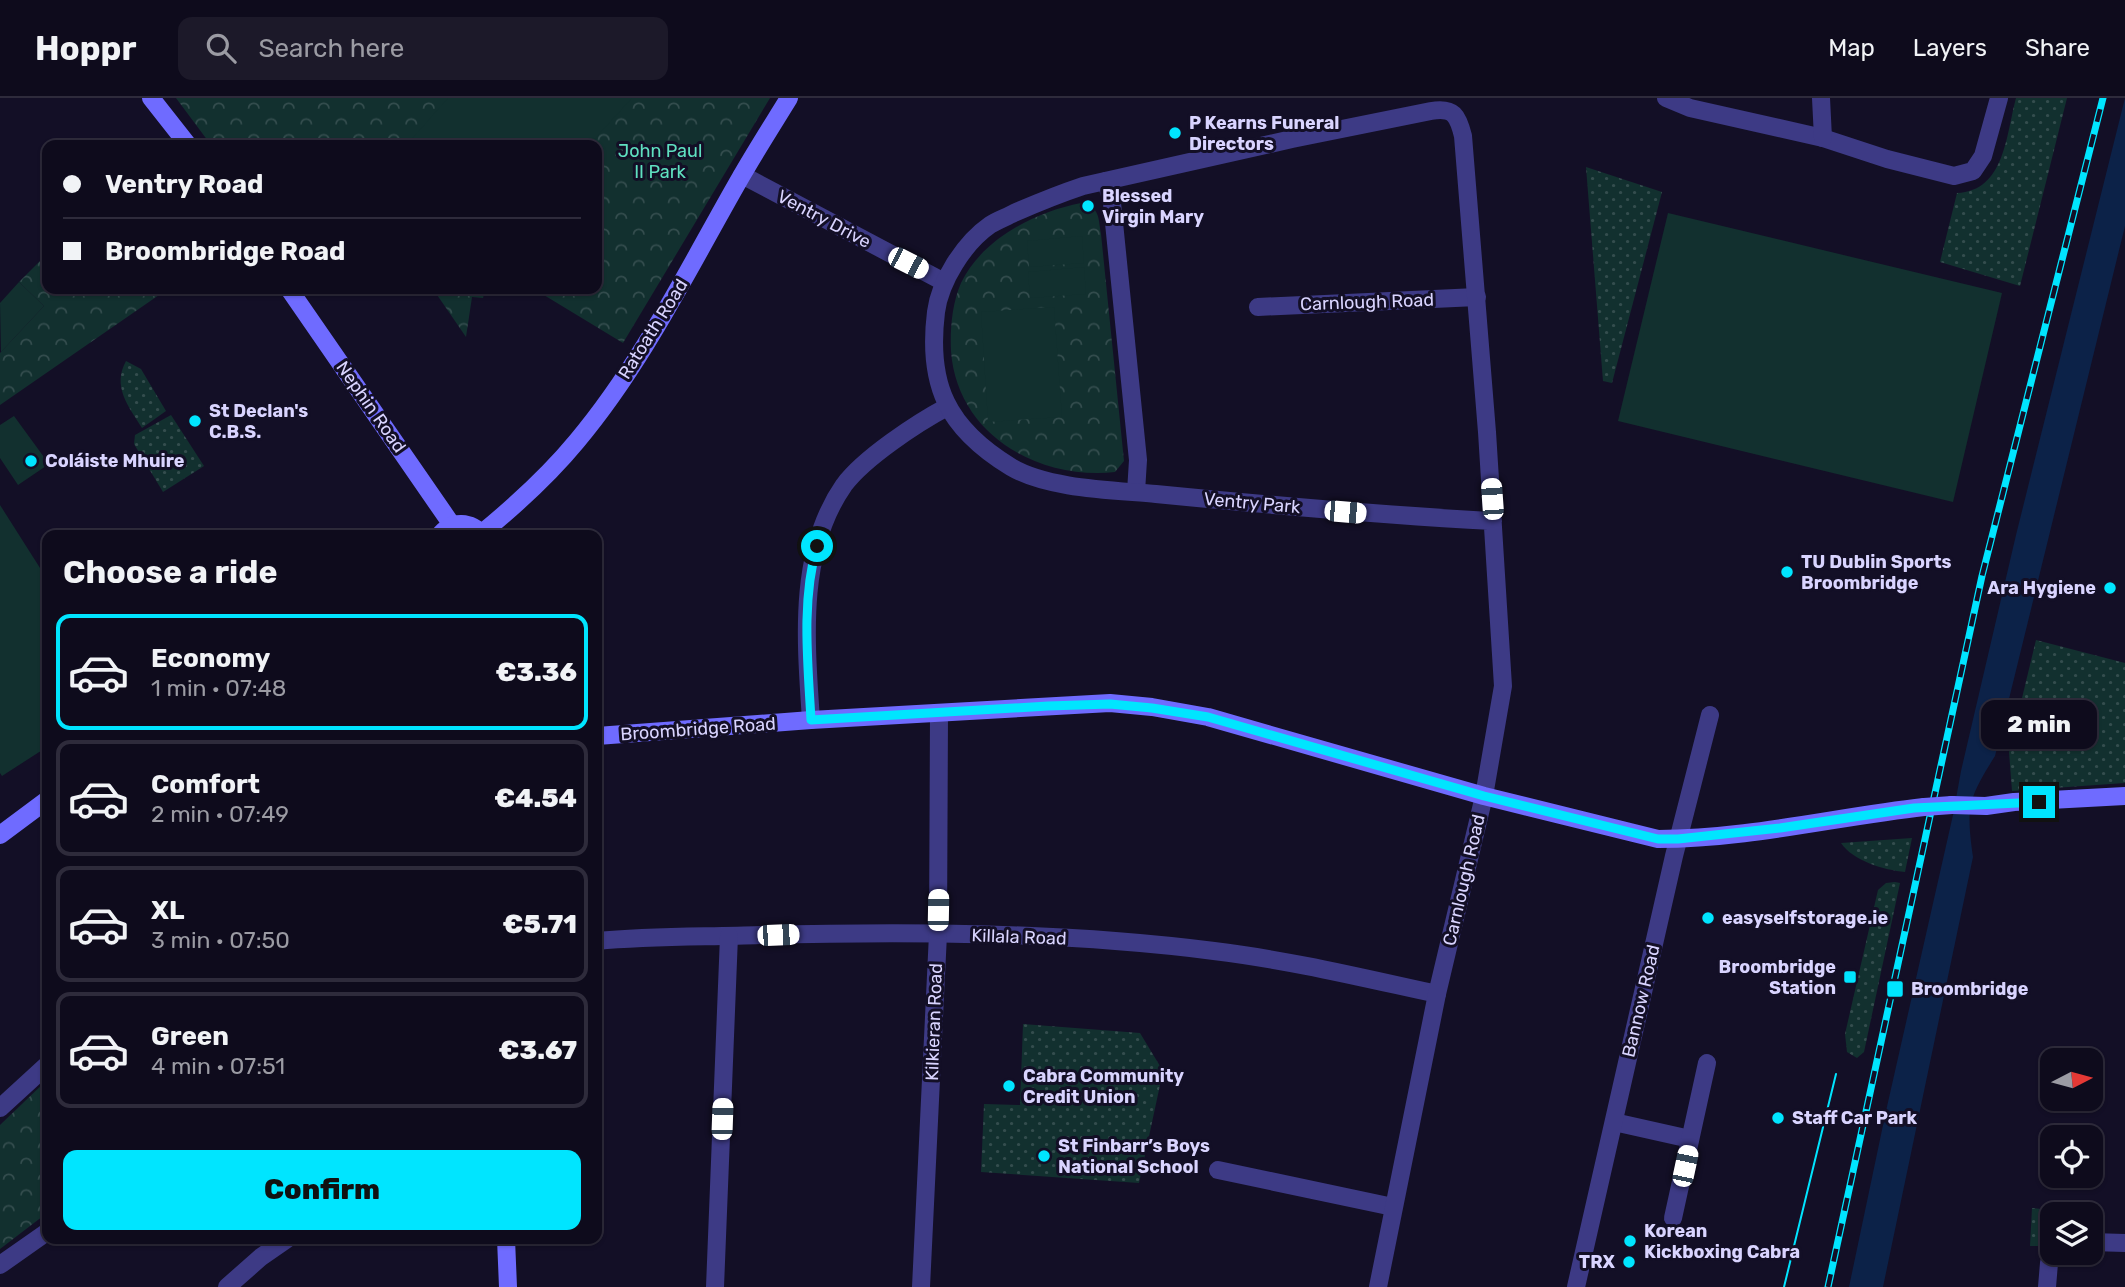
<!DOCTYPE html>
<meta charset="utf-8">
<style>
body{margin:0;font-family:Rubik,sans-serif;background:#1c1929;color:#f1f3f6;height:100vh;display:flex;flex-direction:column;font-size:26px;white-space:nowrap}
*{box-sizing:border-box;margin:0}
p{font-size:23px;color:#9b9ba3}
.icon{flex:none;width:38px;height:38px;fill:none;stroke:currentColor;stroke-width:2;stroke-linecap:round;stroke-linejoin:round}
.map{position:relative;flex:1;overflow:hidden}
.sheet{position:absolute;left:42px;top:432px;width:560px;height:714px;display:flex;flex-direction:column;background:#0e0b1c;border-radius:14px;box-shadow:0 2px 5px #0004,0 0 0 2px #2e2b3b}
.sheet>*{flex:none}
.banner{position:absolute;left:42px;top:42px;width:560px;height:154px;border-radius:14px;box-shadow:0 2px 5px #0004,0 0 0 2px #2e2b3b;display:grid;align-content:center;height:154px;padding:0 21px;background:#0e0b1c}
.needle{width:46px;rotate:84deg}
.tools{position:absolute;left:2040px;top:950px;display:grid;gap:14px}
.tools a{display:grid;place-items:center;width:63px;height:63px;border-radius:14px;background:#0e0b1c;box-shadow:0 2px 5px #0004,0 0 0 2px #2e2b3b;font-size:35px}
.end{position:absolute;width:32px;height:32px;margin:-16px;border:9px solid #00e5ff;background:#111;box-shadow:0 0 0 4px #111}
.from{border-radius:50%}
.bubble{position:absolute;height:49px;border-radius:14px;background:#0e0b1c;box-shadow:0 2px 5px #0004,0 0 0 2px #2e2b3b;font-size:23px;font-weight:800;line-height:49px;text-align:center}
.car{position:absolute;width:21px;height:42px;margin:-21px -10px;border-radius:9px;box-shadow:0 0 5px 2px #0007;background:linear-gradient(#fff 24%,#345 0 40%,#fff 0 76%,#345 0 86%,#fff 0)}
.banner b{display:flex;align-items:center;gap:24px;height:66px;font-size:26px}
.banner b+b{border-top:2px solid #2e2b3b}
.banner i{width:18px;height:18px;background:#f1f3f6}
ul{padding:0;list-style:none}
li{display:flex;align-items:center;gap:21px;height:116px;margin:0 14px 10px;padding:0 7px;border:4px solid #2e2b3b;border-radius:14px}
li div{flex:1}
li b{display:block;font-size:26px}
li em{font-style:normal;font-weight:800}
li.on{border-color:#00e5ff}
li>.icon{width:63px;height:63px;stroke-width:1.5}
h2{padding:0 21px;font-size:32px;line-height:84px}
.action{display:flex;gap:14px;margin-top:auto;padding:14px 21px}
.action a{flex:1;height:80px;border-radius:14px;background:#00e5ff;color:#111;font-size:28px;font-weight:800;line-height:80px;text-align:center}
header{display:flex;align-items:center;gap:42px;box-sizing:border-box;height:98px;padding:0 35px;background:#0e0b1c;border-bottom:2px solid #2e2b3b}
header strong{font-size:33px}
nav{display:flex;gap:38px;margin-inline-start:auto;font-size:24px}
.search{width:490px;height:63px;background:#1c1929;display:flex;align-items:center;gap:18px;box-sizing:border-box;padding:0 24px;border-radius:14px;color:#9b9ba3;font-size:26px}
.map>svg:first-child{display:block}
.grass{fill:url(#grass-dots)}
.forest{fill:url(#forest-crowns)}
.pitch{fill:#12302f}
.water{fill:#0c2248}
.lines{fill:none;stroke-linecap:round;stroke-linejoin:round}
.street{stroke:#3d3a85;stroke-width:18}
.secondary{stroke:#6f6bff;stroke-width:18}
.tram{stroke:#00e5ff;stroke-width:2}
.rail-casing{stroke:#00e5ff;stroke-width:7}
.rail{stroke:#130f26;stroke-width:4.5;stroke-dasharray:13;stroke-linecap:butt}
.secondary-bridge{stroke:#6f6bff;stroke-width:18}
.route{stroke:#00e5ff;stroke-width:9}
.poi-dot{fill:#00e5ff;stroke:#130f26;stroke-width:2.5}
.labels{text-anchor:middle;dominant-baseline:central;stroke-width:6;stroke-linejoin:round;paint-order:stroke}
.poi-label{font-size:18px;font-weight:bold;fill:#d9d4ff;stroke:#130f26;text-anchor:start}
.park-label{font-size:18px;fill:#5fe0c0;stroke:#130f26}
.street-label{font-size:18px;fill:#d9d4ff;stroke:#130f26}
</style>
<header>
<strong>Hoppr</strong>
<div class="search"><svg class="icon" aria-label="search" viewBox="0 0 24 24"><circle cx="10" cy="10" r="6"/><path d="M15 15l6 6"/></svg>Search here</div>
<nav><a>Map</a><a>Layers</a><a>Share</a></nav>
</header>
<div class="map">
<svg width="2125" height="1189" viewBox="0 0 2125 1189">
<defs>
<pattern id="grass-dots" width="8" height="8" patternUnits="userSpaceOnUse" patternTransform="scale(1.75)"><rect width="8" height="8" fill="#12302f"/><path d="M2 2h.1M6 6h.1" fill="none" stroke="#344d4e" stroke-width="1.8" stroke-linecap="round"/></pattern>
<pattern id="forest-crowns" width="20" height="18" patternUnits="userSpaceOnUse" patternTransform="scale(1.75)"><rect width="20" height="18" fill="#12302f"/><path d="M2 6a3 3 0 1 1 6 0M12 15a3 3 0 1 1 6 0" fill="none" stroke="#344d4e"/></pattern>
</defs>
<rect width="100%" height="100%" fill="#130f26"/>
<g class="grass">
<path d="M 2016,0 L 2067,0 L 2020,188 L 1940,164 L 1957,95 C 2005,93 2006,37 2016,0 Z"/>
<path d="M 1586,69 L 1662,94 L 1612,285 L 1603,283 Z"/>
<path d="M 126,263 L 141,271 L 166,313 L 142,330 C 128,308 112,288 126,263 Z"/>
<path d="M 171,317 L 204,368 L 163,394 L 134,346 L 135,337 Z"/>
<path d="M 2036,542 L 2125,565 L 2125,685 L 2012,693 L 2009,654 Z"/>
<path d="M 1912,740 L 1905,774 C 1884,772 1853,763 1841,745 Z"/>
<path d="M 1895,784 L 1900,785 L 1864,954 L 1857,960 L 1847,954 L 1845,936 L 1878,792 L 1886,785 Z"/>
<path d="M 1023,926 L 1140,935 L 1163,973 L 1139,1085 L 981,1074 L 984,1006 L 1020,1007 Z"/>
<path d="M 2032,1110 L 2078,1115 L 2078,1116 L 2053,1116 L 2053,1140 L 2042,1148 L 2030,1148 Z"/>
</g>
<g class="forest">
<path d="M 176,0 L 770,0 L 623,245 L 534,191 L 597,191 L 597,47 L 211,47 Z"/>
<path d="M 1081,105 C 1100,110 1098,118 1101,136 L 1124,363 L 1115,374 C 1037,382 957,336 951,253 C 950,231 952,206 961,185 C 982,141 1035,114 1081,105 Z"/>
<path d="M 47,156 L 47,191 L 154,191 L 159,197 L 0,307 L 0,255 L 44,208 L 19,184 Z"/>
<path d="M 433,191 L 485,191 L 483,200 L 472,199 L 466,239 Z"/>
<path d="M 47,982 L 47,1115 L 0,1151 L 0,1027 Z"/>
</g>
<g class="pitch">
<path d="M 448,0 L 632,0 L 589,47 L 414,47 L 410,43 Z"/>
<path d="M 1668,115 L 2002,195 L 1953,404 L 1618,323 Z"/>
<path d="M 1082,138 L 1084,165 L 1029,169 L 1027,143 Z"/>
<path d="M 1084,169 L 1086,196 L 1030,200 L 1028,174 Z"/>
<path d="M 19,184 L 44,208 L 1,254 L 0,205 Z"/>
<path d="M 1054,209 L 1062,319 L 988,324 L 981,214 Z"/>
<path d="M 14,318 L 49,366 L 18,387 L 0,360 L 0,327 Z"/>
<path d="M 0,407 L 47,481 L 47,649 L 2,678 L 0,675 Z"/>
</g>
<path class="water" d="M 2125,0 L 2125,128 L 1995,658 C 1968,701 1966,709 1973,759 L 1883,1189 L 1849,1189 L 1886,1013 L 1953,717 L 1961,673 L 2016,437 Z"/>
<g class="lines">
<g class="street">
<path d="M 1666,0 L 1690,10 L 1823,40 L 1887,61 L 1954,78 L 1973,73 L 1983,58 L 1999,0"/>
<path d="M 1821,0 L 1823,40"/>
<path d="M 742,77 L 944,184"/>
<path d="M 1106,83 L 1112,105 L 1138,362 L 1136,394"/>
<path d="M 1258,209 L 1477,199"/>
<path d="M 811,622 C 806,545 797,454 844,387 C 864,360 917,325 947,309"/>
<path d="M 597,843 C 651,838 706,839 760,837 C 911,833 1064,834 1214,853 C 1289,862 1363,880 1437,896"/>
<path d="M 0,1010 L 47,967"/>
<path d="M 1614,1024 L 1690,1041"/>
<path d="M 1218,1072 L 1393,1109"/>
<path d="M 1673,1120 L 1707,965"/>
<path d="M 2091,1144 L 2125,1145"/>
<path d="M 0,1167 L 47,1134"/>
<path d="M 227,1189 L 261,1159 L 287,1141"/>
<path d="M 715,1189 L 729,838"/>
<path d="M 921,1189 L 938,836 L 939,616"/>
<path d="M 1378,1189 L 1437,896 L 1484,698 L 1503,588 L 1487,334 L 1463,38 C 1458,18 1454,9 1431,13 L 1292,41 L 1083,88 C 1059,96 1037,105 1014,115 C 1007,119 997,122 990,127 C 964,145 940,183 936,214 C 927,287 947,330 1011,369 C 1048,391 1113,392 1156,396 C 1268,407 1380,417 1493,423"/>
<path d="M 1576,1189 L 1674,758 L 1710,617"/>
<path d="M 2047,1189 L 2049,1165 L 2057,1155"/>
</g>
<g class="secondary">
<path d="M 151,0 L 188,47"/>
<path d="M 289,191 L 452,427"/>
<path d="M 482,435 C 516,407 549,377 577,343 C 644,263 690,167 742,77 C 757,51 773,26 789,0"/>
<path d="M 439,438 C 452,421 471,423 484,438"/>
<path d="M 597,638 L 811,622 L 1110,605 L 1152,609 L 1208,619 L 1484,698 L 1658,741 C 1747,741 1835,719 1924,709"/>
<path d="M 1952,707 L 1986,708 L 2014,704 L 2125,698"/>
<path d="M 0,737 L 47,702"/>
<path d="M 506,1141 L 508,1189"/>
</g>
<path class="tram" d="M 1784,1189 L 1836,976"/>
<g class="rail-casing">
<path id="rail" d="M 1828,1189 L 1982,478 L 2103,0"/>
</g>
<use href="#rail" class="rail"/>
<path class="secondary-bridge" d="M 1924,709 L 1952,707"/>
</g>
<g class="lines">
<path class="route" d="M 817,448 C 801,503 808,566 811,622 L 1048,608 L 1110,606 L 1152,610 L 1208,619 L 1484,698 L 1658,741 L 1678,741 L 1780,730 L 1914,710 L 2039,704"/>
</g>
<g class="poi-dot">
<circle cx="1175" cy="35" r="7"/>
<circle cx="1088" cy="108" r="7"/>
<circle cx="195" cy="323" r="7"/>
<circle cx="31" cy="363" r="7"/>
<circle cx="1787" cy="474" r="7"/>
<circle cx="2110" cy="490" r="7"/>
<circle cx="1708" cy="820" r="7"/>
<rect x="1843" y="872" width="14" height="14" rx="3.5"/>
<rect x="1886" y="882" width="18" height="18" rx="3.5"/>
<circle cx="1009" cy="988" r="7"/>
<circle cx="1778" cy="1020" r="7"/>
<circle cx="1044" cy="1058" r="7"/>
<circle cx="1630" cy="1143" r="7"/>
<circle cx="1629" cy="1164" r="7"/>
</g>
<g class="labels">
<g class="poi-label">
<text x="1189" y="25">P Kearns Funeral<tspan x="1189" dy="21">Directors</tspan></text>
<text x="1102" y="98">Blessed<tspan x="1102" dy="21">Virgin Mary</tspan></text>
<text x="209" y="313">St Declan's<tspan x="209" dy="21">C.B.S.</tspan></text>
<text x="45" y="363">Coláiste Mhuire</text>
<text x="1801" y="464">TU Dublin Sports<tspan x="1801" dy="21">Broombridge</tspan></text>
<text x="2096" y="490" text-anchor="end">Ara Hygiene</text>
<text x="1722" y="820">easyselfstorage.ie</text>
<text x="1836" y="869" text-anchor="end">Broombridge<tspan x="1836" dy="21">Station</tspan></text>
<text x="1911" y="891">Broombridge</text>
<text x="1023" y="978">Cabra Community<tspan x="1023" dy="21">Credit Union</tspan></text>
<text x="1792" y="1020">Staff Car Park</text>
<text x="1058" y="1048">St Finbarr’s Boys<tspan x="1058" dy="21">National School</tspan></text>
<text x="1644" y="1133">Korean<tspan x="1644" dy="21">Kickboxing Cabra</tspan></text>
<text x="1615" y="1164" text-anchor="end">TRX</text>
</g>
<g class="park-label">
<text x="660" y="53">John Paul<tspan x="660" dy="21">II Park</tspan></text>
</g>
<g class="street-label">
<text transform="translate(824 121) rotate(28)">Ventry Drive</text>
<text transform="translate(1367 204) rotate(-2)">Carnlough Road</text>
<text transform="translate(653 231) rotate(-58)">Ratoath Road</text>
<text transform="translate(371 309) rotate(55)">Nephin Road</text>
<text transform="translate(1252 405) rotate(5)">Ventry Park</text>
<text transform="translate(698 631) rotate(-4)">Broombridge Road</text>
<text transform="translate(1464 782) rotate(-77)">Carnlough Road</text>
<text transform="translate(1019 839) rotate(2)">Killala Road</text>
<text transform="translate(1641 903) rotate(-77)">Bannow Road</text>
<text transform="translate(934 924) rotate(-88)">Kilkieran Road</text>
</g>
</g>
</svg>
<div class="tools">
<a><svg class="needle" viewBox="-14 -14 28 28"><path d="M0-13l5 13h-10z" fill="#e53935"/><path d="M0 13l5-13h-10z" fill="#9b9ba3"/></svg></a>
<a><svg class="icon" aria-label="locate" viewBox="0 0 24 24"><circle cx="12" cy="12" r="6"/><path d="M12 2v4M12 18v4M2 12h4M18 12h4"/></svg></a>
<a><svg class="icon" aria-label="layers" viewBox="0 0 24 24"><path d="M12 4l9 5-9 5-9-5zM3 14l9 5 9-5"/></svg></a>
</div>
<i class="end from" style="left:817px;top:448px"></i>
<i class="end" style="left:2039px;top:704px"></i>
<div class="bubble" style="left:1981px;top:602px;width:116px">2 min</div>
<i class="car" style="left:908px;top:165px;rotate:117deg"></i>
<i class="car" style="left:1492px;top:401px;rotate:356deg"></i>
<i class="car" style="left:1345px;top:414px;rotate:95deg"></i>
<i class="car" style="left:938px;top:812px;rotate:1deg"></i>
<i class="car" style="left:778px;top:837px;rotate:88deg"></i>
<i class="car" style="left:722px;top:1021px;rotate:2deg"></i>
<i class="car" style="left:1685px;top:1068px;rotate:12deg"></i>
<div class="banner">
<b><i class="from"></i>Ventry Road</b>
<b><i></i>Broombridge Road</b>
</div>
<section class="sheet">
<h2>Choose a ride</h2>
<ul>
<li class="on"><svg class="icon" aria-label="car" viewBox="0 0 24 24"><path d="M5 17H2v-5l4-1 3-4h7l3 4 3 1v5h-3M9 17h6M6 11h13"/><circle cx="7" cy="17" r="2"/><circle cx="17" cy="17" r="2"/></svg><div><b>Economy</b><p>1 min · 07:48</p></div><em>€3.36</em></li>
<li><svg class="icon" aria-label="car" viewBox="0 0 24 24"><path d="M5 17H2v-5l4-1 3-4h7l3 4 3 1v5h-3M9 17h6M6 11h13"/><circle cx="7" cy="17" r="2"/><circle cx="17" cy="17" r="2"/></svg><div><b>Comfort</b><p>2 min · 07:49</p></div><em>€4.54</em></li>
<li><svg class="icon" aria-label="car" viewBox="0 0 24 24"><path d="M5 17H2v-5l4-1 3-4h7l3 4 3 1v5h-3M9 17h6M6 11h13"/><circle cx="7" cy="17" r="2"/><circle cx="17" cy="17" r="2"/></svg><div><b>XL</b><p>3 min · 07:50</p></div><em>€5.71</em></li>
<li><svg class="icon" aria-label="car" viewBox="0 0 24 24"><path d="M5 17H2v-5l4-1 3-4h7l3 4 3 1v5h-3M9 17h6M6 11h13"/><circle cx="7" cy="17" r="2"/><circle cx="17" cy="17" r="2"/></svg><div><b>Green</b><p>4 min · 07:51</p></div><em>€3.67</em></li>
</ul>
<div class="action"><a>Confirm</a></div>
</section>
</div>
